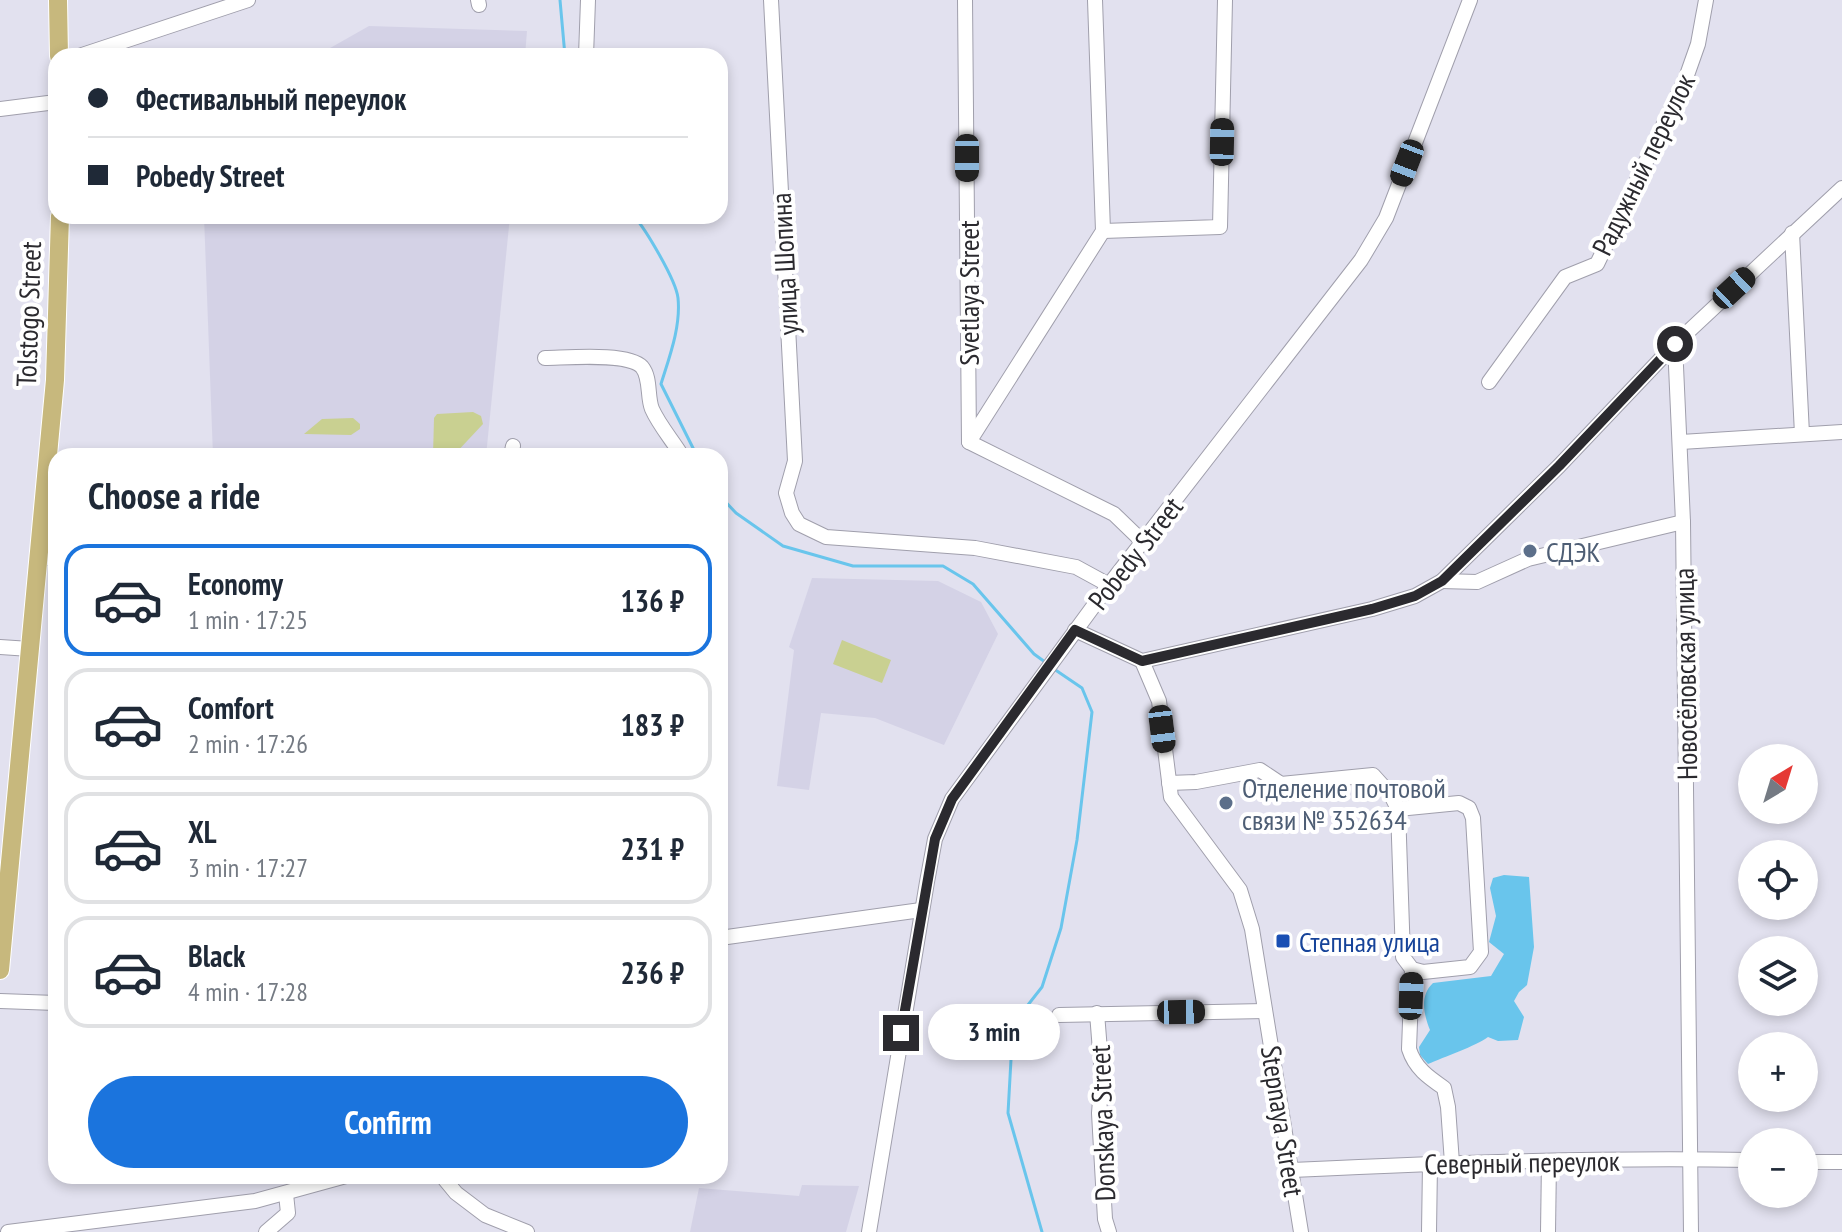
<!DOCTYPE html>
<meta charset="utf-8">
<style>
body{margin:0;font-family:"PT Sans Narrow",sans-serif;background:#f2f2f3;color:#1f2937;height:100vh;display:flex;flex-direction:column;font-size:30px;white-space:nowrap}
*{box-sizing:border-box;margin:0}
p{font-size:26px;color:#747a83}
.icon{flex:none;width:44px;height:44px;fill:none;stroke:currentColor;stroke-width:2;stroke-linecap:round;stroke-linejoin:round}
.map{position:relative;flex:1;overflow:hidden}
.sheet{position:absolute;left:48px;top:448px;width:680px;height:736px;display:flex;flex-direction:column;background:#fff;border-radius:24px;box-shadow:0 4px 12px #0003}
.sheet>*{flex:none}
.hud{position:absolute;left:48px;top:48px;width:680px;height:176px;border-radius:24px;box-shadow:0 4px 12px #0003;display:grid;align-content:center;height:176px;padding:0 40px;background:#fff}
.needle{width:52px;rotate:38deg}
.controls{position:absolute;left:1738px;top:744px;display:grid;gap:16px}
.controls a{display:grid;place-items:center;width:80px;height:80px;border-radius:50%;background:#fff;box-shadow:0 4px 12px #0003;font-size:40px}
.end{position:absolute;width:36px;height:36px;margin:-18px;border:10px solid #2b2a2f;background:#fff;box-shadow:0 0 0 4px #fff}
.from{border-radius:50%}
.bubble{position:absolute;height:56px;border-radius:28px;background:#fff;box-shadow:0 4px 12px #0003;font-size:26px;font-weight:800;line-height:56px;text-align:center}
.car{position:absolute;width:24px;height:48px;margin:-24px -12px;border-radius:10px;box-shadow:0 0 6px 2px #0007;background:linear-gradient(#222 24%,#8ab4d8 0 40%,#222 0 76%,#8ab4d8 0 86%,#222 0)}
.hud b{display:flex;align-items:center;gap:28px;height:76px;font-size:30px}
.hud b+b{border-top:2px solid #e0e1e3}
.hud i{width:20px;height:20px;background:#1f2937}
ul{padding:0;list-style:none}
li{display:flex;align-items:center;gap:24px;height:112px;margin:0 16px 12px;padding:0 24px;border:4px solid #e0e1e3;border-radius:24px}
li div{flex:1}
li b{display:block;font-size:30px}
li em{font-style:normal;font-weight:800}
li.selected{border-color:#1b74dd}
li>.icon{width:72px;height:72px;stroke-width:1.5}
h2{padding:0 40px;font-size:36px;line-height:96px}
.primary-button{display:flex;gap:16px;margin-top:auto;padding:16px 40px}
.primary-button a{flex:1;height:92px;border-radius:48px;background:#1b74dd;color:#fff;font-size:32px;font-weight:800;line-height:92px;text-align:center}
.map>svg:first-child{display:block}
.built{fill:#d4d2e6}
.green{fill:#c9d091}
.water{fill:#69c5ec}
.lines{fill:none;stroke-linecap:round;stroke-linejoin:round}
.stream{stroke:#69c5ec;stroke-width:3}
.minor-casing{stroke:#a09fac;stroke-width:16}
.major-casing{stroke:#fff;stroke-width:20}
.minor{stroke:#fff;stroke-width:14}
.major{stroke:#c7b87d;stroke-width:18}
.route{stroke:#2b2a2f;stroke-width:10}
.service-dot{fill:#5c6f8a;stroke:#fff;stroke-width:3}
.transit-dot{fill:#1a4fb4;stroke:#fff;stroke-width:3}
.labels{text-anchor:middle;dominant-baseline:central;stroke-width:8;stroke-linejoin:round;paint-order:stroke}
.street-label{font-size:28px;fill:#2b2a2f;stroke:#fff}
.service-label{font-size:28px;fill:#4e5e75;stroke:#fff;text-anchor:start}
.transit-label{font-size:28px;fill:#164399;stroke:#fff;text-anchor:start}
</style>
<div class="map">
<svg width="1842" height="1232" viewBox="0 0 1842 1232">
<rect width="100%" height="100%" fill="#e2e1ef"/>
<g class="built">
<path d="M 369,26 L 527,31 L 525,56 L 316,56 Z"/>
<path d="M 204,216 L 510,216 L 486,456 L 213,456 Z"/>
<path d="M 812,578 L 938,581 L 981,602 L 998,634 L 944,745 L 875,718 L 821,713 L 809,790 L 777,786 L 794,650 L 789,647 Z"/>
<path d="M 802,1185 L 859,1186 L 846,1232 L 690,1232 L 699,1188 L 799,1196 Z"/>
</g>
<g class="green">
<path d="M 473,412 L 481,416 L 483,424 L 453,456 L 433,456 L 434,418 L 437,414 Z"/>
<path d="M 353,418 L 360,424 L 360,429 L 351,435 L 304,434 L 322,419 Z"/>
<path d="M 842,640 L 891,660 L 882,683 L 833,664 Z"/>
</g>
<path class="water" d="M 1504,875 L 1529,877 L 1534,947 L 1527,985 L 1519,992 L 1514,1001 L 1524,1017 L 1518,1040 L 1498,1041 L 1488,1037 C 1476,1046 1444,1057 1428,1064 L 1420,1055 L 1419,1047 L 1430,1030 C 1424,1015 1419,996 1433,983 L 1491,976 L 1504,954 L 1489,942 L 1496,916 L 1490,888 L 1493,878 Z"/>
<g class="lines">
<g class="stream">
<path d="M 560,0 L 565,56"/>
<path d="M 634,216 C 646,230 676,280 678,298 C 681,327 669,358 661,384 L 697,456"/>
<path d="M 720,496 L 736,513 L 783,546 L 853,566 L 943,566 L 973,584 L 1034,654 L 1045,662"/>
<path d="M 1042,1232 L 1008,1113 L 1013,1024 L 1042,987 L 1061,928 L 1077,840 L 1092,712 L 1082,688 L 1054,669"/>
</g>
<g class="minor-casing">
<g id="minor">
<path d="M 478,0 L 479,5"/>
<path d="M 771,0 L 795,461 L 786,493 L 792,513 L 799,524 L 826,537 L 975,548 L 1076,567 L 1109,585"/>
<path d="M 965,0 L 969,441"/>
<path d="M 79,56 L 248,0"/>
<path d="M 586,56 L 588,0"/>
<path d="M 0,109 L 56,102"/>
<path d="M 1103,231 L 1220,227 L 1225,0"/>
<path d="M 1792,233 L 1802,434"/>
<path d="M 1675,344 L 1683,522 L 1691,1232"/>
<path d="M 545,358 C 565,358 628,352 642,367 C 651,378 647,397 652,409 C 659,425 673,441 682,456"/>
<path d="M 1489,382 L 1565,277 L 1597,264 L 1686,78 L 1698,44 L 1706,0"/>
<path d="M 969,442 L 1103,231 L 1095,0"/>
<path d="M 969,442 L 1114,514 L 1143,542"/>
<path d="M 1681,442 L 1842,432"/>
<path d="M 511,456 L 513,446"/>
<path d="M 40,558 L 56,558"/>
<path d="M 1442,581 L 1477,582 L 1528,559 L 1683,522"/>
<path d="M 1075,630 L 1142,661 L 1372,609 L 1415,596 L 1442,581 L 1559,466 L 1675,344 L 1842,188"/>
<path d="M 0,647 L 30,649"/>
<path d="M 1142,661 L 1159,701 L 1171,797 L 1240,890 L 1252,929 L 1301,1232"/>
<path d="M 1169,783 L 1196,782 L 1260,770 L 1281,784 L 1373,775 L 1391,795 L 1398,809"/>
<path d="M 720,938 L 921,910"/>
<path d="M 1412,969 L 1423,972 L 1470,967 L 1481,952 L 1473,818 L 1469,808 L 1459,803 L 1398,809 L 1403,957 L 1412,969 L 1409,1049 C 1415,1068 1428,1077 1444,1088 L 1448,1107 L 1452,1163"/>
<path d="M 0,1001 L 56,1003"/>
<path d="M 1097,1013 L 1102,1076 L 1099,1113 L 1105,1219 L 1109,1232"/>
<path d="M 1059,1015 L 1265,1011"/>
<path d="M 1804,1162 L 1842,1162"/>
<path d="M 1292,1170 C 1445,1163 1599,1157 1752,1160"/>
<path d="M 442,1176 L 456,1193 L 485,1215 L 527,1232"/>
<path d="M 8,1232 L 255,1201 L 346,1176"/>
<path d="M 266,1232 L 288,1213 L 286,1194"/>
<path d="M 869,1232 L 927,882 L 935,839 L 952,799 L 1109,585 L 1361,260 L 1386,218 L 1470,0"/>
<path d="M 1429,1232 L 1430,1164"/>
<path d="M 1548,1232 L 1549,1161"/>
</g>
</g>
<g class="major-casing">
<g id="major">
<path d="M 58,0 L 59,56"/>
<path d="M 0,970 L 55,380 L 60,216"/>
</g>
</g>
<use href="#minor" class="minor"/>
<use href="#major" class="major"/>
</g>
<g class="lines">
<path class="route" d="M 901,1033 L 935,839 L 952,799 L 1075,630 L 1142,661 L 1372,609 L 1415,596 L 1442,581 L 1559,466 L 1675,344"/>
</g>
<g class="service-dot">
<circle cx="1530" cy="551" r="8"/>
<circle cx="1226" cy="803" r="8"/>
</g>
<rect class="transit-dot" x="1275" y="933" width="16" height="16" rx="4"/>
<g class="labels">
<g class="street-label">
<text transform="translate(1643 164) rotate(-64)">Радужный переулок</text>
<text transform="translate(784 264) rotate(-93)">улица Шопина</text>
<text transform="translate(968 293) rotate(-90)">Svetlaya Street</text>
<text transform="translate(28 314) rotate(-88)">Tolstogo Street</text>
<text transform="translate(1135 553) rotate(-52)">Pobedy Street</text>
<text transform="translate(1685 674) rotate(-91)">Новосёловская улица</text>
<text transform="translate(1283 1121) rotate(81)">Stepnaya Street</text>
<text transform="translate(1102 1123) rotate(-92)">Donskaya Street</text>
<text transform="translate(1522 1162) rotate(-1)">Северный переулок</text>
</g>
<g class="service-label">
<text x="1546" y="551">СДЭК</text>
<text x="1242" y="787">Отделение почтовой<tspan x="1242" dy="32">связи № 352634</tspan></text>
</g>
<g class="transit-label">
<text x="1299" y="941">Степная улица</text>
</g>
</g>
</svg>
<div class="controls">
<a><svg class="needle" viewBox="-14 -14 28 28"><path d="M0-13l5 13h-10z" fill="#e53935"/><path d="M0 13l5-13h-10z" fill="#747a83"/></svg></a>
<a><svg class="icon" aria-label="locate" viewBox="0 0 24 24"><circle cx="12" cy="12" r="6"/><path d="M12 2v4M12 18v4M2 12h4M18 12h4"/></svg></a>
<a><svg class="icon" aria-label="layers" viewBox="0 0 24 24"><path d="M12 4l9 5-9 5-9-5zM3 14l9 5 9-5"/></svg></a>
<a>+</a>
<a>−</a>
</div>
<i class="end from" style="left:1675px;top:344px"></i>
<i class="end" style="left:901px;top:1033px"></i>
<div class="bubble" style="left:928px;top:1004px;width:132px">3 min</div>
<i class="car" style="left:1222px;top:142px;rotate:1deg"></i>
<i class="car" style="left:967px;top:158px;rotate:180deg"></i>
<i class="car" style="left:1407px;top:163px;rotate:201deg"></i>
<i class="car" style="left:1734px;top:288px;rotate:47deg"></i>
<i class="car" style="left:1162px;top:729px;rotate:173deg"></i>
<i class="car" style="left:1411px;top:996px;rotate:2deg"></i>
<i class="car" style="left:1181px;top:1012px;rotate:89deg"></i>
<div class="hud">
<b><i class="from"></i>Фестивальный переулок</b>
<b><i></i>Pobedy Street</b>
</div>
<section class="sheet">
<h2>Choose a ride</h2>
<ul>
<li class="selected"><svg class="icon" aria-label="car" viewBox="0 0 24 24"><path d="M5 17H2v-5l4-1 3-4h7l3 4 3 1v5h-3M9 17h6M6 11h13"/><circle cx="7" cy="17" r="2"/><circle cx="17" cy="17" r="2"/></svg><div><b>Economy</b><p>1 min · 17:25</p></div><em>136 ₽</em></li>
<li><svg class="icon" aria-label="car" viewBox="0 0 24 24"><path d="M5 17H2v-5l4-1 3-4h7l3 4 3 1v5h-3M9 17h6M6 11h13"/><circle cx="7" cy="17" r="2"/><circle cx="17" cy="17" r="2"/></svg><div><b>Comfort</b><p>2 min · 17:26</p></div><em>183 ₽</em></li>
<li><svg class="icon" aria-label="car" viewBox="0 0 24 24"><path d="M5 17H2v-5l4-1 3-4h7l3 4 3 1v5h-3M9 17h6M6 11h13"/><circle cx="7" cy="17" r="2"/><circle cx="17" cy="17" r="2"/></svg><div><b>XL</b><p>3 min · 17:27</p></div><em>231 ₽</em></li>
<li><svg class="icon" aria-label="car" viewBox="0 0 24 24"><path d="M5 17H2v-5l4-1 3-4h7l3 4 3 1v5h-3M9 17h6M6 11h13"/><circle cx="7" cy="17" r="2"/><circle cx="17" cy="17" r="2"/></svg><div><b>Black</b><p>4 min · 17:28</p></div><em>236 ₽</em></li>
</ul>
<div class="primary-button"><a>Confirm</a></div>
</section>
</div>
